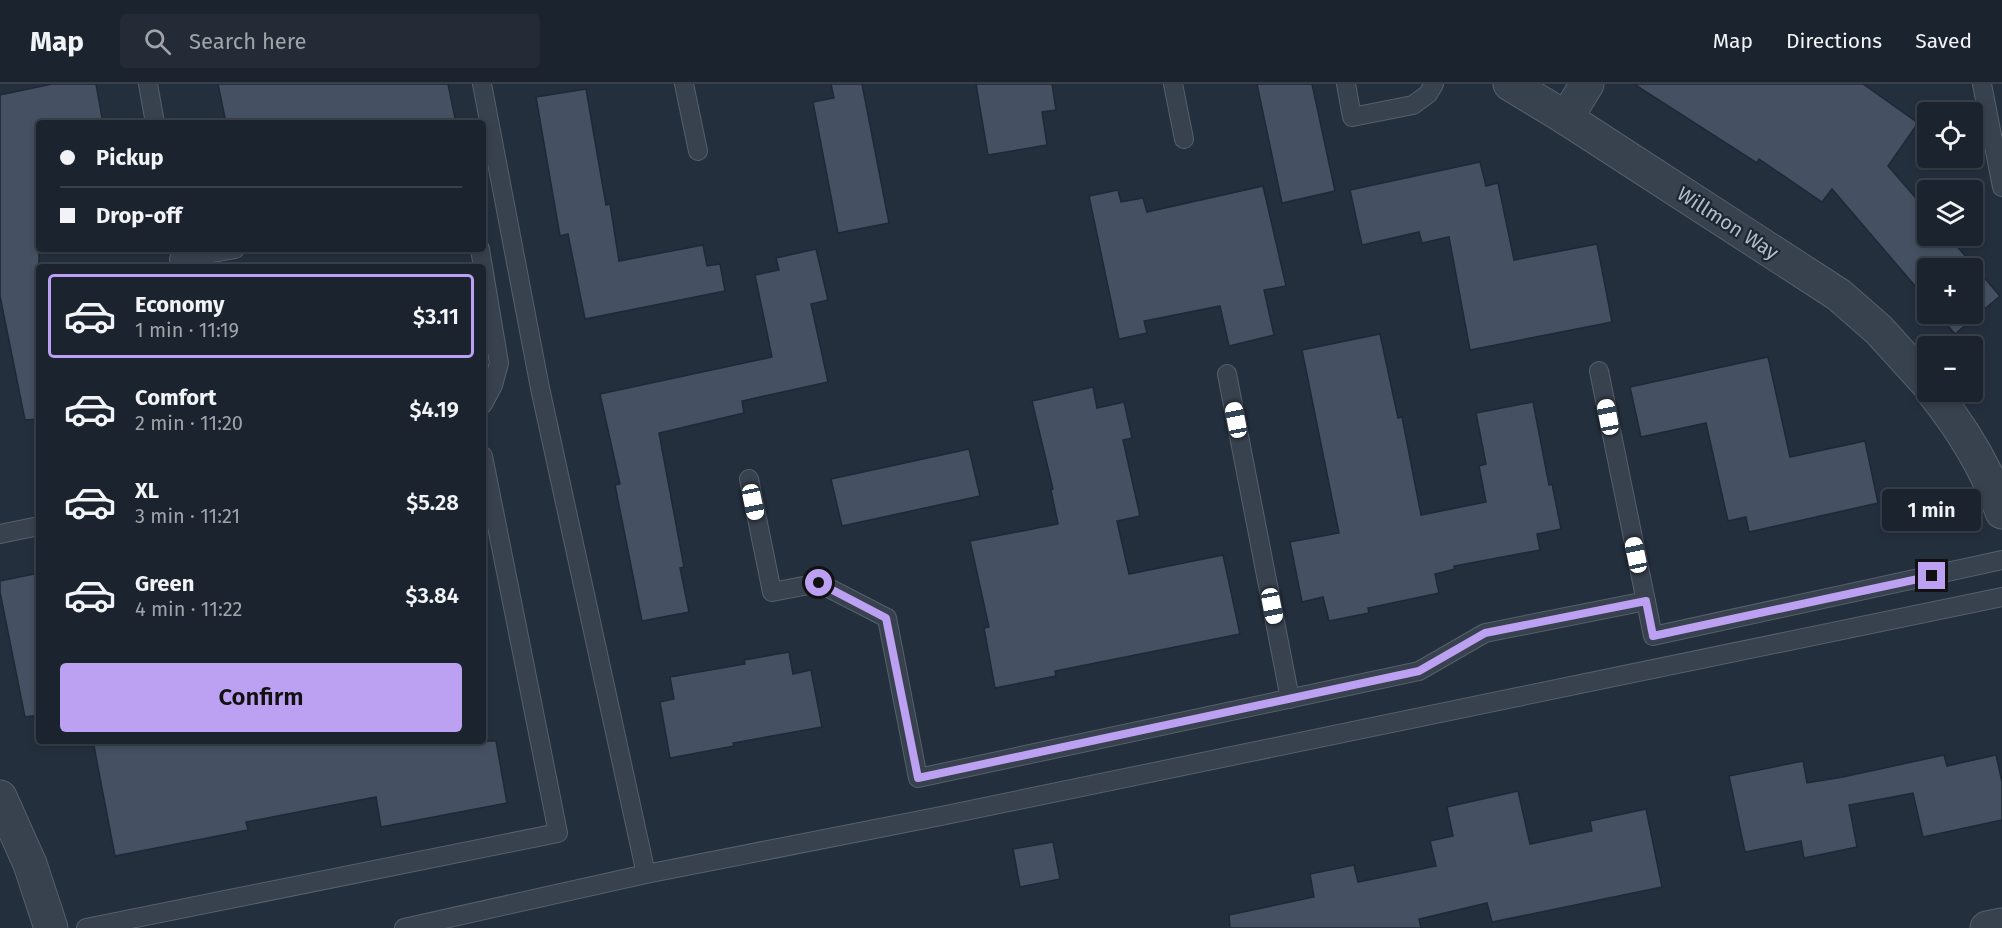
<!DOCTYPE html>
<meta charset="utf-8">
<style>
body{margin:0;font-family:"Fira Sans",sans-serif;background:#242b36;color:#f1f3f6;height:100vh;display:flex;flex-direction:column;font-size:22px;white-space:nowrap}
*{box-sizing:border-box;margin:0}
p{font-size:20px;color:#a0a4aa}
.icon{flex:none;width:33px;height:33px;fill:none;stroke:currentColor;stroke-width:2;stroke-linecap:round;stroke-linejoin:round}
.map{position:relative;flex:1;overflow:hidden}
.sheet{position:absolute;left:36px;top:180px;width:450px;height:480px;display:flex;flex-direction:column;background:#1b232e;border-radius:6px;box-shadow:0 3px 9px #0003,0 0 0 2px #39404a}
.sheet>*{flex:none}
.hud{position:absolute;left:36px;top:36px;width:450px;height:132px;border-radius:6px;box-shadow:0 3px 9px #0003,0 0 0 2px #39404a;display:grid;align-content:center;height:132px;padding:0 24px;background:#1b232e}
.buttons{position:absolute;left:1917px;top:18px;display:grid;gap:12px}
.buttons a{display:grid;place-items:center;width:66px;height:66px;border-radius:6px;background:#1b232e;box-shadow:0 3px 9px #0003,0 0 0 2px #39404a;font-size:30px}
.end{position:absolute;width:27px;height:27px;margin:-14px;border:8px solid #bca0f2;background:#111;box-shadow:0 0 0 3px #111}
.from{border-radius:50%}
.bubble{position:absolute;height:42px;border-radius:6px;background:#1b232e;box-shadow:0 3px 9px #0003,0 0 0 2px #39404a;font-size:20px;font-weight:600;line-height:42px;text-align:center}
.car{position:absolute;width:18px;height:36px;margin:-18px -9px;border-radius:8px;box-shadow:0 0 4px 2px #0007;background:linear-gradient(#fff 24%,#345 0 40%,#fff 0 76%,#345 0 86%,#fff 0)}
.hud b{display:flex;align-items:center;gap:21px;height:57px;font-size:22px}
.hud b+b{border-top:2px solid #39404a}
.hud i{width:15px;height:15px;background:#f1f3f6}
ul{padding:10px 0 0;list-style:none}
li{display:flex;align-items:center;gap:18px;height:84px;margin:0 12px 9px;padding:0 12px;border:3px solid transparent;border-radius:6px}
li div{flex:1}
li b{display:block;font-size:22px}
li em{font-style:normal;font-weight:600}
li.current{border-color:#bca0f2}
li>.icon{width:54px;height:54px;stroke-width:1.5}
.action{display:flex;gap:12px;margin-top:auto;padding:12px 24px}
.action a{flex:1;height:69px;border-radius:6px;background:#bca0f2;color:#111;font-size:24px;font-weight:600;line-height:69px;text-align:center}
header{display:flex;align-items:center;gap:36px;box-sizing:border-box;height:84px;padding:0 30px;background:#1b232e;border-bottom:2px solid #39404a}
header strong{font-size:28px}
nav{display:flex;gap:33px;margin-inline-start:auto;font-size:21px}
.search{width:420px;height:54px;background:#242b36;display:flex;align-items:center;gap:15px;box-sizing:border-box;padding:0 21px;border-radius:6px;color:#a0a4aa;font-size:22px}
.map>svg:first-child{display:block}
.building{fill:#455162;stroke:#1f2835;stroke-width:1.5}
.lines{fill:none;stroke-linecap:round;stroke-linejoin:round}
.lane-casing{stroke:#565f6c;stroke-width:20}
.street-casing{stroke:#565f6c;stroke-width:35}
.lane{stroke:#38414e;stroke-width:18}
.street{stroke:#38414e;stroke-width:33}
.route{stroke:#bca0f2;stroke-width:8}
.labels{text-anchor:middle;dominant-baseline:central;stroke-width:4.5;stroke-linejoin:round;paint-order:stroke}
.street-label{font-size:20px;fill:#b4bcc9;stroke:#1d2633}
</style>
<header>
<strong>Map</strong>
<div class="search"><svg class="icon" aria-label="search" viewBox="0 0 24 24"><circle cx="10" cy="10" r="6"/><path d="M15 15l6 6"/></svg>Search here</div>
<nav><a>Map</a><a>Directions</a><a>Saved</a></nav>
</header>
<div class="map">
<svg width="2002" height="844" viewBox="0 0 2002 844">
<rect width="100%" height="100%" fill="#242f3e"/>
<g class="building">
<path d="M 52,0 L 96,0 L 103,39 L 39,39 L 39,335 L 25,336 L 0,212 L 0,11 Z"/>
<path d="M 218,0 L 448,0 L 456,39 L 226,39 Z"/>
<path d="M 831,0 L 862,0 L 889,139 L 838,149 L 813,18 L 834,14 Z"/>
<path d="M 976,0 L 1052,0 L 1056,26 L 1042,28 L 1047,61 L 988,71 Z"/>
<path d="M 1257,0 L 1312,0 L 1335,107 L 1282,119 Z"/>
<path d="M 1634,0 L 1863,0 L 1918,39 L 1888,82 L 1928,128 L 1928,152 L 1948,152 L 2000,212 L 1955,250 L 1938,230 L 1972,230 L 1972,184 L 1928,184 L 1928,217 L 1832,105 L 1822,118 L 1759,75 L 1757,79 Z"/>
<path d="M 586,5 L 606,121 L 610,120 L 619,177 L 703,161 L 707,182 L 720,180 L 725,207 L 585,235 L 568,150 L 560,152 L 536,13 Z"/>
<path d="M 1480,78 L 1486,102 L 1498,99 L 1514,176 L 1597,160 L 1612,238 L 1470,266 L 1449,153 L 1422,159 L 1419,148 L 1362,161 L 1350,106 Z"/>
<path d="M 1263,102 L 1286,202 L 1264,206 L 1274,251 L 1229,262 L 1220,222 L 1144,237 L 1147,249 L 1119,255 L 1089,112 L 1118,106 L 1121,118 L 1143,114 L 1147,128 Z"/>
<path d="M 816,165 L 828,216 L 811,220 L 828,298 L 742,317 L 744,329 L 659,349 L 684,483 L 680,484 L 689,528 L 642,537 L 615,401 L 620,400 L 600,310 L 772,273 L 755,191 L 779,186 L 776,174 Z"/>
<path d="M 1380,250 L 1398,334 L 1402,333 L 1421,431 L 1486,418 L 1479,382 L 1486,380 L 1476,329 L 1533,318 L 1549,401 L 1552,400 L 1561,445 L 1537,450 L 1540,466 L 1454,482 L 1455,485 L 1435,490 L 1439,509 L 1368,524 L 1369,529 L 1329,537 L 1323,513 L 1302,518 L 1290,458 L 1339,449 L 1302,266 Z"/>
<path d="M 1768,273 L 1790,373 L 1865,357 L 1878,419 L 1749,448 L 1746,433 L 1728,437 L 1706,339 L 1641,353 L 1630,303 Z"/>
<path d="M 1093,303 L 1097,324 L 1124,318 L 1132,354 L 1123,356 L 1140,432 L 1117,437 L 1129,490 L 1223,471 L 1240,550 L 1055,587 L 1056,592 L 995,604 L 984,544 L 989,543 L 970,457 L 1058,440 L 1051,406 L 1053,405 L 1032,317 Z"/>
<path d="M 969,365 L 980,412 L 842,442 L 831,395 Z"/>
<path d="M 39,489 L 39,631 L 25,633 L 0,508 L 0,497 Z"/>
<path d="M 789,568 L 793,590 L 811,586 L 822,643 L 733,659 L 734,662 L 670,674 L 660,618 L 674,615 L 670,593 L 745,580 L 744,576 Z"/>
<path d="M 93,657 L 496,657 L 507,719 L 381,743 L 376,713 L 246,738 L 248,746 L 115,772 Z"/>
<path d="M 1944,671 L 1947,682 L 1996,671 L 2002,698 L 2002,736 L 1923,753 L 1913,709 L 1849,721 L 1857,763 L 1804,774 L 1801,757 L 1745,768 L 1729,692 L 1803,677 L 1807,699 L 1843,693 Z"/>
<path d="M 1518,707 L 1530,760 L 1592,747 L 1590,737 L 1646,725 L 1662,803 L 1492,838 L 1487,819 L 1419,835 L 1421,844 L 1230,844 L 1229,831 L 1314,813 L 1310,790 L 1354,781 L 1358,798 L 1436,782 L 1430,757 L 1453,752 L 1447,723 Z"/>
<path d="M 1053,758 L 1060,795 L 1020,803 L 1013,765 Z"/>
</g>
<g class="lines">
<g class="lane-casing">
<g id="lane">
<path d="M 148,0 L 155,39"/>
<path d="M 684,0 L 698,67"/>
<path d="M 1173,0 L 1184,55"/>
<path d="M 1346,0 L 1352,33 L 1413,21 L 1428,10 L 1434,0"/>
<path d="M 1982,0 L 2002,103"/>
<path d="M 480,165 L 499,279 L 493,301 L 483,320"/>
<path d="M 179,175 L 235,165"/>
<path d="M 1599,287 L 1653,552 L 2002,476"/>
<path d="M 1227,290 L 1290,615"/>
<path d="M 749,395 L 772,508 L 819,499 L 887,534 L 918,694 L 1419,587 L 1485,549 L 1646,517"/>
<path d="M 0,450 L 39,442"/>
<path d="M 646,790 L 941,732 L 2002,513"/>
<path d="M 86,844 L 558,749 L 483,372"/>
<path d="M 404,844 L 646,790 L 540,304 L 482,0"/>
</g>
</g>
<g class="street-casing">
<g id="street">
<path d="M 1510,0 L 1566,34 L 1839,211 L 1879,246 L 1928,300"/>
<path d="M 1566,34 L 1587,0"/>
<path d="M 1933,308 C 1961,343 1987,385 2002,428"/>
<path d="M 0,713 L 30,780 L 51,844"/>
<path d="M 1987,844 L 2002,841"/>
</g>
</g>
<use href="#lane" class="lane"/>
<use href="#street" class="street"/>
</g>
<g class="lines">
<path class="route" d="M 819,499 L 886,534 L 918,694 L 1419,587 L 1485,549 L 1646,517 L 1653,552 L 1932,492"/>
</g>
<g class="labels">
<g class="street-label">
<text transform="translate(1728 139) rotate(33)">Willmon Way</text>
</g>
</g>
</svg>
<div class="buttons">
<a><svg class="icon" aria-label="locate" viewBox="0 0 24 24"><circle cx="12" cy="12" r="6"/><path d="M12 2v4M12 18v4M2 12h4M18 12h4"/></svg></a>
<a><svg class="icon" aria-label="layers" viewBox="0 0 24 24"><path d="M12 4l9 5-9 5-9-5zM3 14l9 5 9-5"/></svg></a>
<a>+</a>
<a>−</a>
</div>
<i class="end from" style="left:819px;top:499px"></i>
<i class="end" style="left:1932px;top:492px"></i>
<div class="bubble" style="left:1882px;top:405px;width:99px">1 min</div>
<i class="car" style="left:1608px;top:333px;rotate:349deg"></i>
<i class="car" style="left:1236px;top:336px;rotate:349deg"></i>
<i class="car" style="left:753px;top:418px;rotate:168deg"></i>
<i class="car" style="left:1636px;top:471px;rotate:348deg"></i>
<i class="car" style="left:1272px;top:522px;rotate:169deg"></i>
<div class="hud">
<b><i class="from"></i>Pickup</b>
<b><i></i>Drop-off</b>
</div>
<section class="sheet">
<ul>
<li class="current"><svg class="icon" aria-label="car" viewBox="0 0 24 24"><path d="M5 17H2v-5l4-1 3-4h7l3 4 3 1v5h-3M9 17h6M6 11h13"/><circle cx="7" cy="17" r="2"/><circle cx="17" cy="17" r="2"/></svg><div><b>Economy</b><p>1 min · 11:19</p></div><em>$3.11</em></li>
<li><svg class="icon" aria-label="car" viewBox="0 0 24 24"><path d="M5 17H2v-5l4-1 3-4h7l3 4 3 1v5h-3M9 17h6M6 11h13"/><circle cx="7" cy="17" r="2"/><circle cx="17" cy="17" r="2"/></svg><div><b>Comfort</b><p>2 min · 11:20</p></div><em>$4.19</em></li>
<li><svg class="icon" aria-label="car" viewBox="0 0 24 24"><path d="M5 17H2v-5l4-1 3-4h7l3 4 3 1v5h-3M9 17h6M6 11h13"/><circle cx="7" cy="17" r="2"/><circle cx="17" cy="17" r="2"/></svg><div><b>XL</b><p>3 min · 11:21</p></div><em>$5.28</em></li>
<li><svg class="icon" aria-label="car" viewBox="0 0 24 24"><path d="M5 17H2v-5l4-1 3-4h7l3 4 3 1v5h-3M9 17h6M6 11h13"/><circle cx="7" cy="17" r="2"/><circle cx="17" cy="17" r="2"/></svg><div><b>Green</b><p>4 min · 11:22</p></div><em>$3.84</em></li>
</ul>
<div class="action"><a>Confirm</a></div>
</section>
</div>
